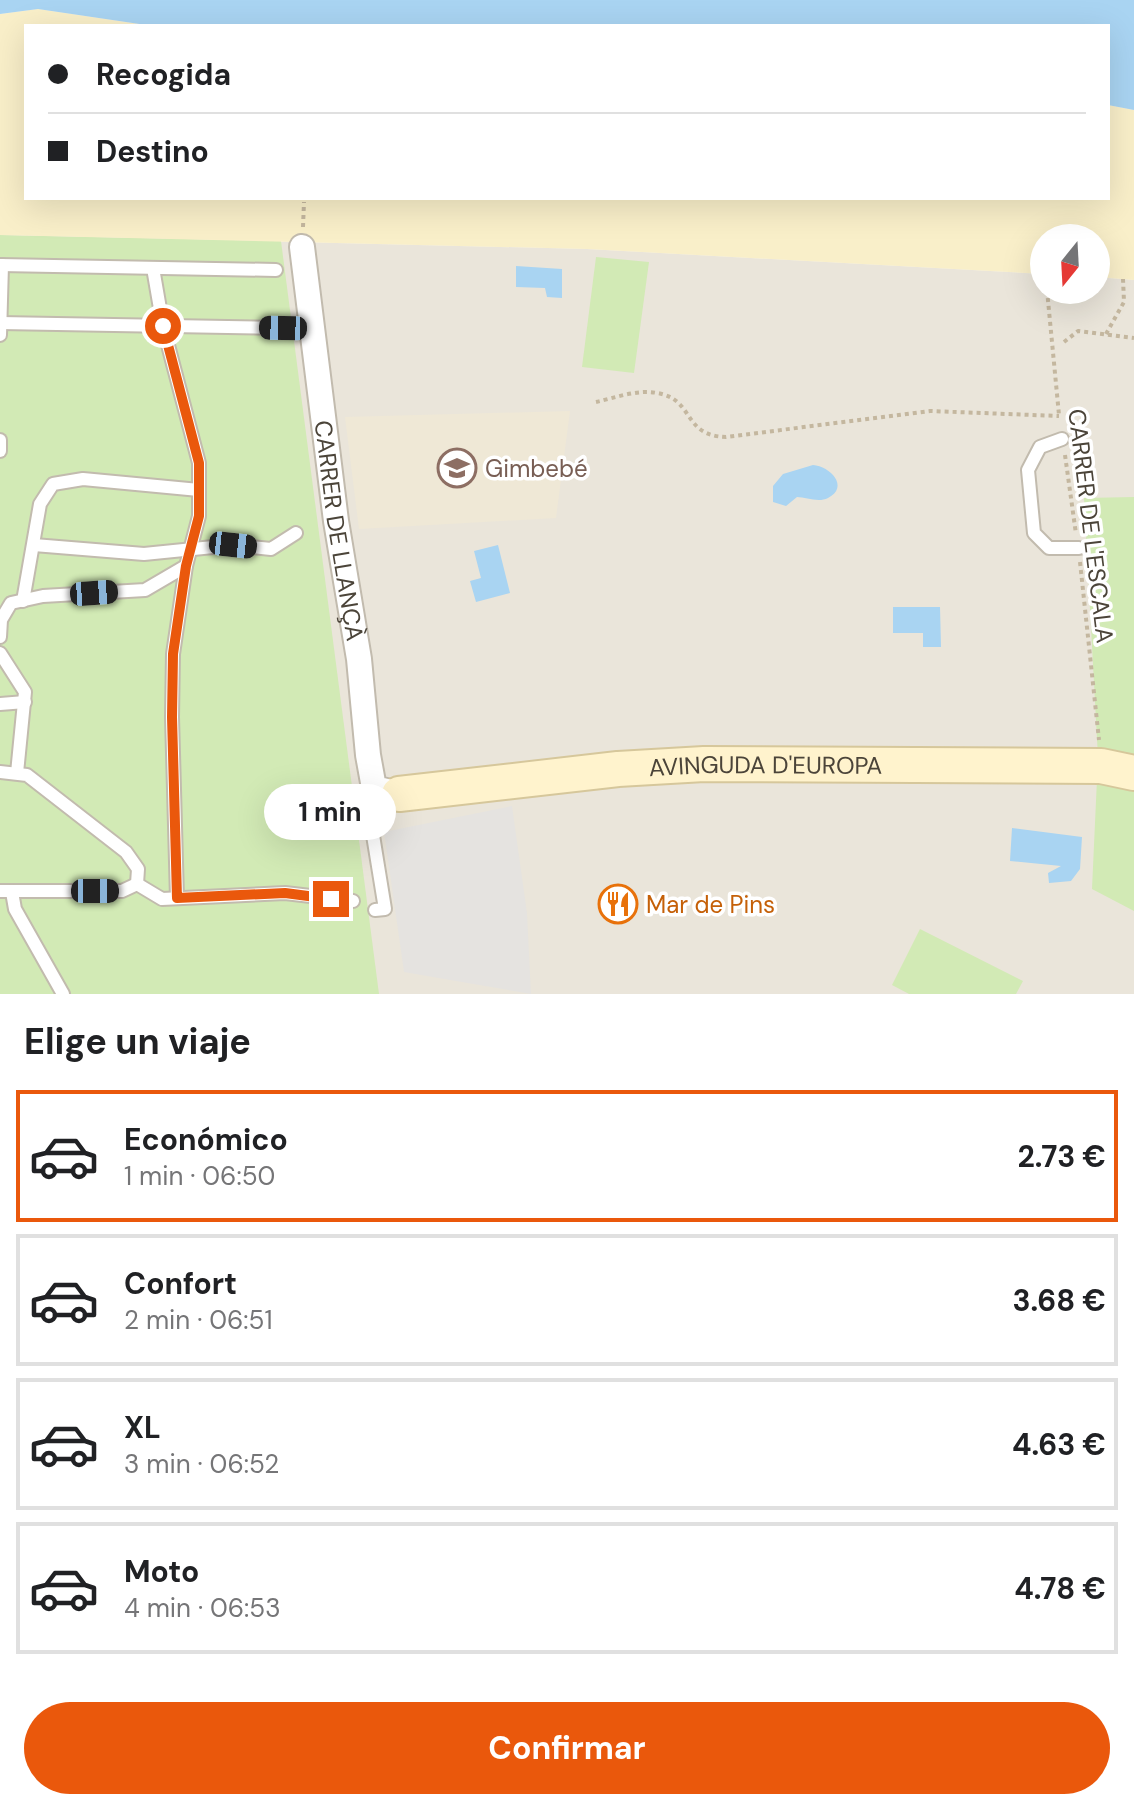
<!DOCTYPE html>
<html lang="es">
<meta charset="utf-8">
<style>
body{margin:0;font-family:"DM Sans",sans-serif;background:#f6f6f6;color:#202124;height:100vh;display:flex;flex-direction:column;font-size:30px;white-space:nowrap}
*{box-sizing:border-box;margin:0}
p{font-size:26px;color:#757577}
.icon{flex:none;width:44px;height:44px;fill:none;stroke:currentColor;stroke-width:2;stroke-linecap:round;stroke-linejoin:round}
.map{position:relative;height:994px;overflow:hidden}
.panel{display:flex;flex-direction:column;background:#fff;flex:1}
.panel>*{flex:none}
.guide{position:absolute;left:24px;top:24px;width:1086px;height:176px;border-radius:0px;box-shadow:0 8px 32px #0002;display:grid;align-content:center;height:176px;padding:0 24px;background:#fff}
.needle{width:52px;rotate:198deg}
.fabs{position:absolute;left:1030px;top:224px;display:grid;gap:16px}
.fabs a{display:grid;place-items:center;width:80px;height:80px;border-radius:50%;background:#fff;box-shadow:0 8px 32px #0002;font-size:40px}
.end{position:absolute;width:36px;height:36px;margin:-18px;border:10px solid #ea580c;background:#fff;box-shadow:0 0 0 4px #fff}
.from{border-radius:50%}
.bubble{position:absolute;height:56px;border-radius:28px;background:#fff;box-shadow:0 8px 32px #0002;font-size:26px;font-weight:700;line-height:56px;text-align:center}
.car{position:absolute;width:24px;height:48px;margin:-24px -12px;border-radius:10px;box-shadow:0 0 6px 2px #0007;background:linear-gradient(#222 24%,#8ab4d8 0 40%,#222 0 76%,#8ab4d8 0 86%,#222 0)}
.guide b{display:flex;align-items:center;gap:28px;height:76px;font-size:30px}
.guide b+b{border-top:2px solid #e0e0e0}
.guide i{width:20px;height:20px;background:#202124}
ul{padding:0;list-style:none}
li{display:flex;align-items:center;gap:24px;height:132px;margin:0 16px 12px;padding:0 8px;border:4px solid #e0e0e0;border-radius:0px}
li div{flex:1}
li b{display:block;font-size:30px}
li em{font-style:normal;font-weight:700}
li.on{border-color:#ea580c}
li>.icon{width:72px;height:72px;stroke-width:1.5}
h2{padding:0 24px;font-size:36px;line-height:96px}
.cta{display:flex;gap:16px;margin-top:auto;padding:16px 24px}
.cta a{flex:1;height:92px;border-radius:48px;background:#ea580c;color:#fff;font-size:32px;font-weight:700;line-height:92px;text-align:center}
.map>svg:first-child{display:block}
.residential{fill:#eae5da}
.education{fill:#efe8d6}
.green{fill:#d2eab5}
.sand{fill:#f9efc9}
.parking{fill:#e5e3e0}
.water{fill:#a9d4f2}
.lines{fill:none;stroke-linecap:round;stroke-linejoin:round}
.lane-casing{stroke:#c2bbae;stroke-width:16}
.street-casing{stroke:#c2bbae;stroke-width:28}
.secondary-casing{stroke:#d6c79b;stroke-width:38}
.path{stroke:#c4b79f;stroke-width:4;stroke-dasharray:4 4;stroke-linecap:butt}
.lane{stroke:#fff;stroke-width:12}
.street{stroke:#fff;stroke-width:24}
.secondary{stroke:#fff3cd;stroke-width:34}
.route{stroke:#ea580c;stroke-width:10}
.labels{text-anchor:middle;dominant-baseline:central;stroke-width:7;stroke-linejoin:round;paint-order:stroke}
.education-label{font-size:24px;fill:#785e54;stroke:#fff;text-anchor:start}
.street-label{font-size:24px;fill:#4b4439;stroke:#fff}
.food-label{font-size:24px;fill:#c56008;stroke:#fff;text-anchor:start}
</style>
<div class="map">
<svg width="1134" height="994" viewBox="0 0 1134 994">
<rect width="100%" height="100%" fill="#f6f3ec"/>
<path class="residential" d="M 0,235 L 587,249 L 1044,274 L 1044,290 L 1096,290 L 1096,277 L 1134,280 L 1134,994 L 0,994 Z"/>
<path class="education" d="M 570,411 L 556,518 L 359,529 L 345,417 Z"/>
<g class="green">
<path d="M 0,235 L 281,241 L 379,994 L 0,994 Z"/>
<path d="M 596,257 L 649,262 L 634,373 L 582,367 Z"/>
<path d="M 1134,497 L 1134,911 L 1092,889 L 1098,757 L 1084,498 Z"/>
<path d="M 920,929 L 1023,981 L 1016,994 L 909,994 L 892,985 Z"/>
</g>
<path class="sand" d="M 38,9 L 153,26 L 26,26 L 26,198 L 1108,198 L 1108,105 L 1134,110 L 1134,280 L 1096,277 L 1096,238 L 1044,238 L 1044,274 L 587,249 L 0,235 L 0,14 Z"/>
<path class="parking" d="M 512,806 L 527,913 L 531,994 L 404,972 L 384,832 Z"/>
<g class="water">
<path d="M 0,0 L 1134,0 L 1134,110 L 1108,105 L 1108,26 L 153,26 L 38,9 L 0,14 Z"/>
<path d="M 516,266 L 562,269 L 562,298 L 547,297 L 545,288 L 516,287 Z"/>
<path d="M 813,465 C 830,466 850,487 828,498 C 818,503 806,497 797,497 L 786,506 L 773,502 L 773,486 L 783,474 Z"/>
<path d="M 498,545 L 510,593 L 476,602 L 470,581 L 481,578 L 474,551 Z"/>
<path d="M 893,607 L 940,607 L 941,647 L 923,647 L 923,633 L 893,633 Z"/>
<path d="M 1012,828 L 1082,837 L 1080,869 L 1071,881 L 1049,883 L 1048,873 L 1061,866 L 1010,861 Z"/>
</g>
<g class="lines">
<g class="lane-casing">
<g id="lane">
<path d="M 0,265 L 276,270"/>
<path d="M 0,323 L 283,328"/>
<path d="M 0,335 L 2,265"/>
<path d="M 1062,439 L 1040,447 L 1028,470 L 1034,533 L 1049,548 L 1079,548"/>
<path d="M 0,440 L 0,451"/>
<path d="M 34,545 L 144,554 L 233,545 L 271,549 L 296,533"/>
<path d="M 23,601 L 40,504 L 53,484 L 83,479 L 199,490"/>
<path d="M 0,637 L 1,620 L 11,603 L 43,596 L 145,590 L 186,566 L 199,516 L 199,463 L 163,326 L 153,268"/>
<path d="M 0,653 L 25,692 L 17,773"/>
<path d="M 0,704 L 25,702"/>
<path d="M 0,772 L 27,775 L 126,852 L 138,869 L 137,884"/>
<path d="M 137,884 L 162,899 L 285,893 L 353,901"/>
<path d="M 0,891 L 122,891 L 137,884"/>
<path d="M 12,892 L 15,909 L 63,994"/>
<path d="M 177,898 L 172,717 L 173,654 L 186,566"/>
<path d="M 375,910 L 385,909 L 371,823 L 399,794"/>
</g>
</g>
<g class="street-casing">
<g id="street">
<path id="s1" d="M 302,247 L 336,521 L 359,659 L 368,755 L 374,788 L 399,794"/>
</g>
</g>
<g class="secondary-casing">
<g id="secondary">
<path id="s2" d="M 399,794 L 618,769 L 704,764 L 1101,766 L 1134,773"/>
</g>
</g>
<g class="path">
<path d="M 303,227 L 304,202"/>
<path d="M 1047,290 L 1059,415"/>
<path d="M 1106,334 L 1124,302 L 1123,279"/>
<path d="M 1064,342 L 1078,331 L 1134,338"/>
<path d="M 596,402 C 614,398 638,389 657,393 C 695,399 682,436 726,437 L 930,411 L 1059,416"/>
<path d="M 1065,455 L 1076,534"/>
<path d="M 1080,562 L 1099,740"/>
</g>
<use href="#lane" class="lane"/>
<use href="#street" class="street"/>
<use href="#secondary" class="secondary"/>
</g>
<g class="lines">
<path class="route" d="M 163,326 L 199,463 L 199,516 L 186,566 L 173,654 L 172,717 L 177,898 L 285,893 L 331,899"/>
</g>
<defs>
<g id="school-ring" transform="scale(2)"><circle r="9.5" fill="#fff" stroke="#8d6e63" stroke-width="1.5"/><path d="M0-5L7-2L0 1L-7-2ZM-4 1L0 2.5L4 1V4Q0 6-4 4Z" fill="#8d6e63"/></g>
<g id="restaurant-ring" transform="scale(2)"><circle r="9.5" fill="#fff" stroke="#e8710a" stroke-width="1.5"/><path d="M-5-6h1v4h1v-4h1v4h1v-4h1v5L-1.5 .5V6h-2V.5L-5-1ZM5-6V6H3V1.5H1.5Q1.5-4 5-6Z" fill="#e8710a"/></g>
</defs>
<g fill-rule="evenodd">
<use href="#school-ring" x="457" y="468"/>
<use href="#restaurant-ring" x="618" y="904"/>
</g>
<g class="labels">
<g class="education-label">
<text x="485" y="468">Gimbebé</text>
</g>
<g class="street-label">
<text transform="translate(1091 526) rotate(83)">CARRER DE L'ESCALA</text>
<text stroke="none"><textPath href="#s1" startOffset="286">CARRER DE LLANÇÀ</textPath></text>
<text stroke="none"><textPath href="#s2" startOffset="368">AVINGUDA D'EUROPA</textPath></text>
</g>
<g class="food-label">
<text x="646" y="904">Mar de Pins</text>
</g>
</g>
</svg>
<div class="fabs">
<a><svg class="needle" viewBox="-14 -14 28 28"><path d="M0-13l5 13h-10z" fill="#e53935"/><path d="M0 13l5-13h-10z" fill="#757577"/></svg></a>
</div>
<i class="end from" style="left:163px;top:326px"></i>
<i class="end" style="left:331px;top:899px"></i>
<div class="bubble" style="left:264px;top:784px;width:132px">1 min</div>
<i class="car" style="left:283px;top:328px;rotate:271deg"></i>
<i class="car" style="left:233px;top:545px;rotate:96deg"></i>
<i class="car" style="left:94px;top:593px;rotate:86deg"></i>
<i class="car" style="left:95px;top:891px;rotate:90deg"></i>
<div class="guide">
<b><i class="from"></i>Recogida</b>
<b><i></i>Destino</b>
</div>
</div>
<section class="panel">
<h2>Elige un viaje</h2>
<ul>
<li class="on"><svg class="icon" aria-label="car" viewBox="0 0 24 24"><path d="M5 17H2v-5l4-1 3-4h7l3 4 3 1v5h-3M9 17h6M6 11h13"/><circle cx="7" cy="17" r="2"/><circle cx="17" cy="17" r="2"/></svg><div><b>Económico</b><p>1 min · 06:50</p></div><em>2.73 €</em></li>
<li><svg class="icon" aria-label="car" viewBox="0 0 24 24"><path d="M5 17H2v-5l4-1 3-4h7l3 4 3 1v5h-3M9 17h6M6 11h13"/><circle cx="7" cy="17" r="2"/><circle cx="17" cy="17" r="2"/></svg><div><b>Confort</b><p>2 min · 06:51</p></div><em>3.68 €</em></li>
<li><svg class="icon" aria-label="car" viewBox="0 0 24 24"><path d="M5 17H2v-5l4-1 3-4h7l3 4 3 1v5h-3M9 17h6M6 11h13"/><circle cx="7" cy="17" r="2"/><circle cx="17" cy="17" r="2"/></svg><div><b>XL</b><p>3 min · 06:52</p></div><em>4.63 €</em></li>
<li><svg class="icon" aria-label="car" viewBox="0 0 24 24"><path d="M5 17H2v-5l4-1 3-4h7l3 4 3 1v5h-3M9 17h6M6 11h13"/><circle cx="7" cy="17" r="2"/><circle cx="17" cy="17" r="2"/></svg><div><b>Moto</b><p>4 min · 06:53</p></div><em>4.78 €</em></li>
</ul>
<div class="cta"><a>Confirmar</a></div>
</section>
